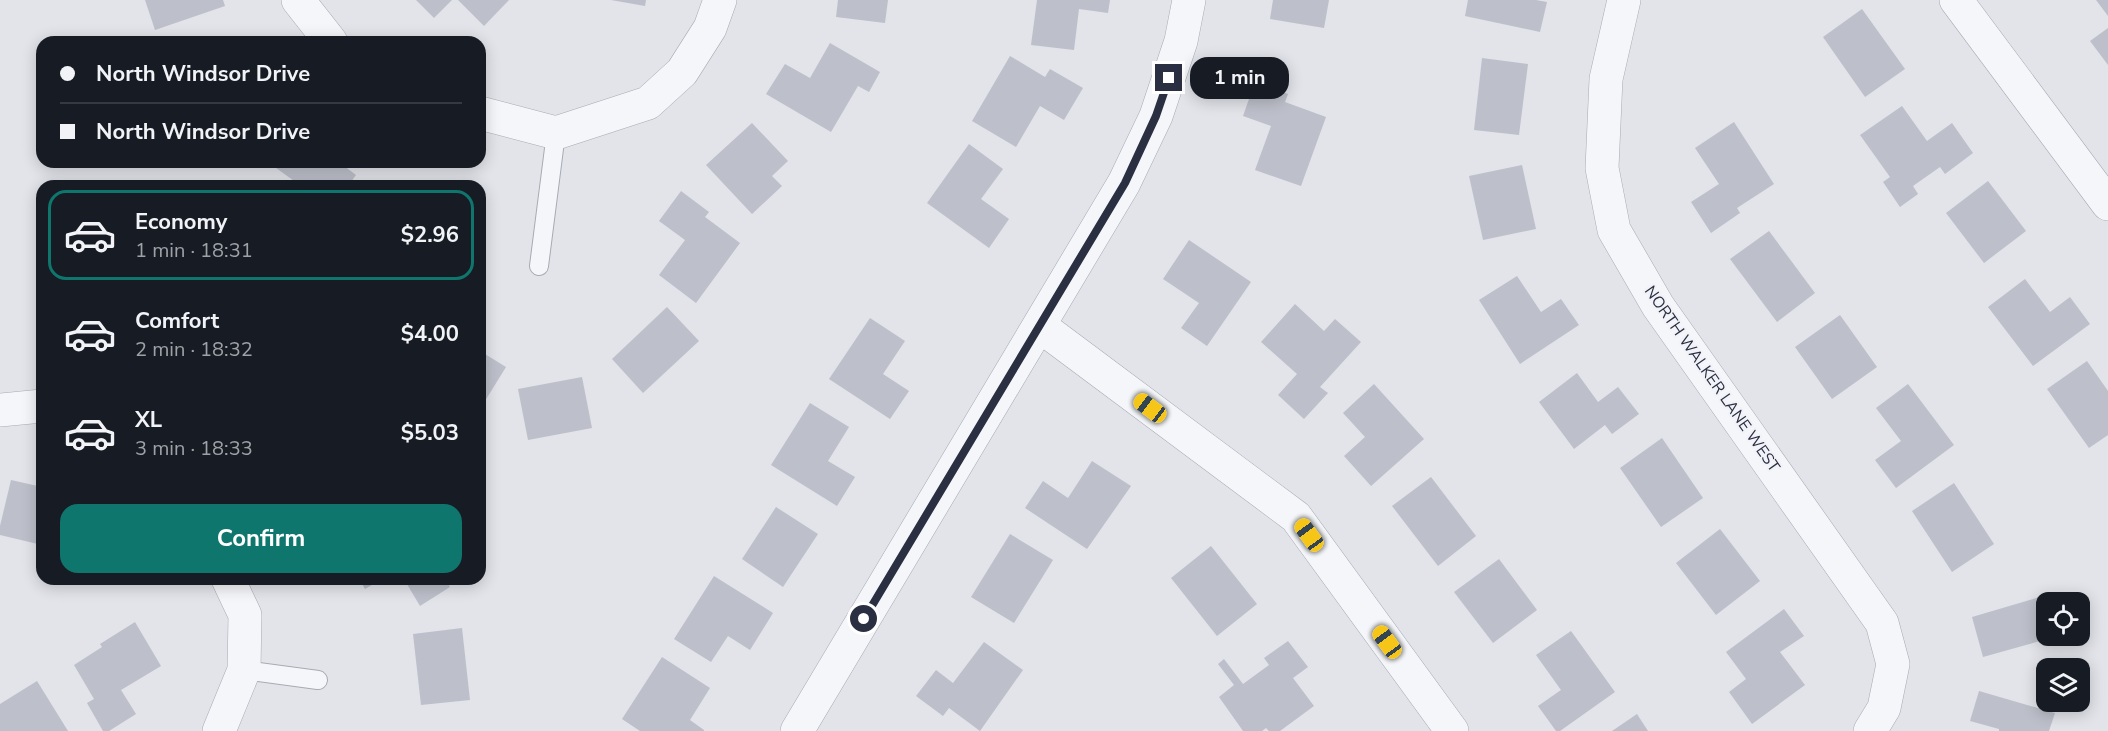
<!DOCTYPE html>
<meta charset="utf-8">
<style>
body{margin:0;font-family:"Nunito Sans",sans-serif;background:#242831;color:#f1f3f6;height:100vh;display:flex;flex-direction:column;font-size:22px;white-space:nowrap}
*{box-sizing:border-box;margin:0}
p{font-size:20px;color:#9ea1a6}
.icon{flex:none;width:33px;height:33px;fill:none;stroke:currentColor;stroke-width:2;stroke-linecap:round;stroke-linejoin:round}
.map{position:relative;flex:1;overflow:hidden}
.side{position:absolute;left:36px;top:180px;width:450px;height:405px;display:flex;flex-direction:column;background:#171b24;border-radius:18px;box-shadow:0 3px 15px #0003}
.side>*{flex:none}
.hud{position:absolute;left:36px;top:36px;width:450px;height:132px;border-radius:18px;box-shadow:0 3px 15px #0003;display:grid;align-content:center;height:132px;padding:0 24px;background:#171b24}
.controls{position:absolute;left:2036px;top:592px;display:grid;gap:12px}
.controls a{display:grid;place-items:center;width:54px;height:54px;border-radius:12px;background:#171b24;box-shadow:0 3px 15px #0003;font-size:30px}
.end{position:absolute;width:27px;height:27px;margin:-14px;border:8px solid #2b2f42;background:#fff;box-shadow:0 0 0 3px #fff}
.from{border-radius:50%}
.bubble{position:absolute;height:42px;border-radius:18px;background:#171b24;box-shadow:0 3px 15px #0003;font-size:20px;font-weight:700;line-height:42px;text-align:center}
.car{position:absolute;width:18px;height:36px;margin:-18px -9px;border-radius:8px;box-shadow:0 0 4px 2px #0007;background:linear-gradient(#f5c518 24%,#345 0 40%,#f5c518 0 76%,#345 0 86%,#f5c518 0)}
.hud b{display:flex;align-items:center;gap:21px;height:57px;font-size:22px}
.hud b+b{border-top:2px solid #363941}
.hud i{width:15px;height:15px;background:#f1f3f6}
ul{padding:10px 0 0;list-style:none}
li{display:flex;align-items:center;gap:18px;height:90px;margin:0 12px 9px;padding:0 12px;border:3px solid transparent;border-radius:18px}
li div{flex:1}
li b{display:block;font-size:22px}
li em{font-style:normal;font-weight:700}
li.current{border-color:#0f766e}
li>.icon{width:54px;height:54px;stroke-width:1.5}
.button{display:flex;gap:12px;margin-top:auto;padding:12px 24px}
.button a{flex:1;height:69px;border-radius:18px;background:#0f766e;color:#fff;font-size:24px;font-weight:700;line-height:69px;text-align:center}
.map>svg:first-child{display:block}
.building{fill:#bdbfca}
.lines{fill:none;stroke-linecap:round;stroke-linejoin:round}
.lane-casing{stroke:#a7aab4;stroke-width:20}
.street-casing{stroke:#a7aab4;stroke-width:34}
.lane{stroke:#f5f6f9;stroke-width:18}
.street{stroke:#f5f6f9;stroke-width:33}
.route{stroke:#2b2f42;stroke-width:8}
.labels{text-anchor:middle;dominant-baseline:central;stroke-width:4.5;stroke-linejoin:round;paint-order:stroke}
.street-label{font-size:16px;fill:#2b2f42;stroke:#f2f3f8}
</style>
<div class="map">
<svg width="2108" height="731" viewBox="0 0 2108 731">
<rect width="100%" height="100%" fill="#e2e4ea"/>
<g class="building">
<path d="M 145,0 L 223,0 L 225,6 L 155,30 Z"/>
<path d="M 416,0 L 452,0 L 434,18 Z"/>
<path d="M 458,0 L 509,0 L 484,26 Z"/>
<path d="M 611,0 L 646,0 L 645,6 Z"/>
<path d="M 838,0 L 888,0 L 885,23 L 836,17 Z"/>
<path d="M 1037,0 L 1110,0 L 1108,13 L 1079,9 L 1074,50 L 1031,45 Z"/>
<path d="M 1273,0 L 1329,0 L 1324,28 L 1270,19 Z"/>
<path d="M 1468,0 L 1536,0 L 1547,2 L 1540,32 L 1465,16 Z"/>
<path d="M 2096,0 L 2108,0 L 2108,16 Z"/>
<path d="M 1862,9 L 1905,69 L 1865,97 L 1823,37 Z"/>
<path d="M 2108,28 L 2108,65 L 2090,41 Z"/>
<path d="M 830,43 L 880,72 L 869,92 L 858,86 L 831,132 L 766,94 L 785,64 L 810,78 Z"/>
<path d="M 1010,56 L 1045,77 L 1050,69 L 1083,88 L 1064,120 L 1040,106 L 1016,147 L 972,121 Z"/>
<path d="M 1482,58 L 1528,64 L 1519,135 L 1474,130 Z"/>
<path d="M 1255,82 L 1288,94 L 1285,102 L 1326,117 L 1301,186 L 1255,170 L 1271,126 L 1243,116 Z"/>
<path d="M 1902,106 L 1927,141 L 1952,123 L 1973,153 L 1945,174 L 1940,167 L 1913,186 L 1918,194 L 1900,207 L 1883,182 L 1890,177 L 1860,135 Z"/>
<path d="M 1734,122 L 1774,184 L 1737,208 L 1740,213 L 1711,233 L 1691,202 L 1719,184 L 1695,148 Z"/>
<path d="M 752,123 L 788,161 L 772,176 L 782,186 L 752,214 L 706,165 Z"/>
<path d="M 969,144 L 1003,169 L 981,199 L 1009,219 L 989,248 L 927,203 Z"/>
<path d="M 274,162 L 339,162 L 356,175 L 348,186 L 301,186 L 272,165 Z"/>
<path d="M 1522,165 L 1536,229 L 1483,240 L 1469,176 Z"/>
<path d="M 1988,181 L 2026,231 L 1984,263 L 1946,213 Z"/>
<path d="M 681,191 L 709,212 L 705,217 L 740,243 L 696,303 L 659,275 L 685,240 L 659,221 Z"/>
<path d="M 1769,231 L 1815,293 L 1777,322 L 1730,259 Z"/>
<path d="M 1189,240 L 1251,282 L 1207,346 L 1181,328 L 1199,303 L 1163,279 Z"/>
<path d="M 1517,276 L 1541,312 L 1561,299 L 1579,325 L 1520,364 L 1479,300 Z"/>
<path d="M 2025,279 L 2050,312 L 2070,297 L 2090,324 L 2033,366 L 1988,307 Z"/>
<path d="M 1295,304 L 1324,331 L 1335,319 L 1361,342 L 1320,387 L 1328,393 L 1304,419 L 1278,395 L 1297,374 L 1261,342 Z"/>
<path d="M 667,307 L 699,341 L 643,393 L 612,359 Z"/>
<path d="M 1840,315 L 1877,367 L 1832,399 L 1795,347 Z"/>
<path d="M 870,318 L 905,341 L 883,374 L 909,391 L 890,419 L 829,379 Z"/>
<path d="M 480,351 L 506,367 L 480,409 Z"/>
<path d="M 2087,361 L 2108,391 L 2108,435 L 2089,448 L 2047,389 Z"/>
<path d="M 1577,373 L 1598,402 L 1618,387 L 1639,414 L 1612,434 L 1605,425 L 1574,449 L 1539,402 Z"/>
<path d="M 582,377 L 592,428 L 528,440 L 518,389 Z"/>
<path d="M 1374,384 L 1424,439 L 1371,486 L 1344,456 L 1365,437 L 1343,413 Z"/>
<path d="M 1908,384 L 1954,445 L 1896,488 L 1875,460 L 1901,441 L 1876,408 Z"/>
<path d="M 810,403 L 849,427 L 828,461 L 855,477 L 837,506 L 771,465 Z"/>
<path d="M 1662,438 L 1703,498 L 1661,527 L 1620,468 Z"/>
<path d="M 1092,461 L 1131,486 L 1087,549 L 1025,508 L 1043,481 L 1068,498 Z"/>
<path d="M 1431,477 L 1476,536 L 1438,566 L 1392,506 Z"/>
<path d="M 11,480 L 42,487 L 42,545 L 0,535 L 0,526 Z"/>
<path d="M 1954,483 L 1994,544 L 1952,572 L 1912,511 Z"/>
<path d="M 776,507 L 818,534 L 783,587 L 742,559 Z"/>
<path d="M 1720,529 L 1760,581 L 1716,615 L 1676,563 Z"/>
<path d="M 1010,534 L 1053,560 L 1014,623 L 971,597 Z"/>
<path d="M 1211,546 L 1257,604 L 1217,636 L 1171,578 Z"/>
<path d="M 1499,559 L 1537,610 L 1493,643 L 1454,592 Z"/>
<path d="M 714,576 L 773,613 L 750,650 L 728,636 L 711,662 L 674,639 Z"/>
<path d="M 359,579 L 382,579 L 365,589 Z"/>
<path d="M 404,579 L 445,579 L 450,587 L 420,606 Z"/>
<path d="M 2043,596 L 2046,607 L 2046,636 L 2054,637 L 1983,657 L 1972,617 Z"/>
<path d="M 1784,609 L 1804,636 L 1780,652 L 1805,685 L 1752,724 L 1729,692 L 1746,679 L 1726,652 Z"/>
<path d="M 135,622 L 161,666 L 121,690 L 136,714 L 109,731 L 103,731 L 87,703 L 94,699 L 74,665 L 102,647 L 100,644 Z"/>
<path d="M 462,628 L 470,700 L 421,705 L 413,634 Z"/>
<path d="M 1571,631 L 1615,692 L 1560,731 L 1556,731 L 1538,706 L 1561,690 L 1536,655 Z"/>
<path d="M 1288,641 L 1308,667 L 1293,678 L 1314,706 L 1280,731 L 1269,731 L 1266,728 L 1262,731 L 1243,731 L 1219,697 L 1234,685 L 1218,664 L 1224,659 L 1243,684 L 1269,665 L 1264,658 Z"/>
<path d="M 984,642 L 1023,670 L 980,731 L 949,708 L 943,716 L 916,696 L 936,670 L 953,683 Z"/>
<path d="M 662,657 L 710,688 L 690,720 L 704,730 L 704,731 L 640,731 L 622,719 Z"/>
<path d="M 37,681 L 68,731 L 0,731 L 0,704 Z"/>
<path d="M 1979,691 L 2055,713 L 2049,731 L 1999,731 L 1999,729 L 1970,721 Z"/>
<path d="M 1637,714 L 1648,731 L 1612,731 Z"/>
</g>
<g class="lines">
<g class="lane-casing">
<g id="lane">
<path d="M 539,266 L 556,133"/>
<path d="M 244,670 L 318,680"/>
</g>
</g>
<g class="street-casing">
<g id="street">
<path d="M 298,0 L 331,42"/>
<path d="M 1624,0 L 1606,79 L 1602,168 L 1614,230 L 1658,306 L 1882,623 L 1893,664 L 1884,708 L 1870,731"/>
<path d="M 1956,0 L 2108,204"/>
<path d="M 480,113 L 556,133 L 648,103 L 682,72 L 710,28 L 720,0"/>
<path d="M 1040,326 L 1296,517 L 1452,731"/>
<path d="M 0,410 L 42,406"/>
<path d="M 219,731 L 244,670 L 245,615 L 228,579"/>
<path d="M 797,731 L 1124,183 L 1156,116 L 1181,41 L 1189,0"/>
</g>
</g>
<use href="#lane" class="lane"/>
<use href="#street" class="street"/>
</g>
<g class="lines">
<path class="route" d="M 864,619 L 1125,183 L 1156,116 L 1169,78"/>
</g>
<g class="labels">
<g class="street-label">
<text transform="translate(1712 379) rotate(55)">NORTH WALKER LANE WEST</text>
</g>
</g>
</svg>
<div class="controls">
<a><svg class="icon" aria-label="locate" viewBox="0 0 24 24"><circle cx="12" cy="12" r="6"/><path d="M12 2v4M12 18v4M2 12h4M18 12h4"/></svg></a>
<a><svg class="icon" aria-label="layers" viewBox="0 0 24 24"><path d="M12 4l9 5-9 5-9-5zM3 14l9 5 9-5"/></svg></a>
</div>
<i class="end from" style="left:864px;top:619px"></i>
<i class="end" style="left:1169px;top:78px"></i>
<div class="bubble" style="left:1190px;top:57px;width:99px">1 min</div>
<i class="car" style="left:1150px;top:408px;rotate:307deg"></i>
<i class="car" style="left:1309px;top:535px;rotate:324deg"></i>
<i class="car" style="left:1387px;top:642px;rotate:324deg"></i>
<div class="hud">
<b><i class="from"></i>North Windsor Drive</b>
<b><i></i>North Windsor Drive</b>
</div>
<section class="side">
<ul>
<li class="current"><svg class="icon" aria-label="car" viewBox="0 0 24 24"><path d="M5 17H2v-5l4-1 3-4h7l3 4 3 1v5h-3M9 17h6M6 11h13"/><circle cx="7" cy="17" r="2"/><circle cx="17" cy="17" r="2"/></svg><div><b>Economy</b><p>1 min · 18:31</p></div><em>$2.96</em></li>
<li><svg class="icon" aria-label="car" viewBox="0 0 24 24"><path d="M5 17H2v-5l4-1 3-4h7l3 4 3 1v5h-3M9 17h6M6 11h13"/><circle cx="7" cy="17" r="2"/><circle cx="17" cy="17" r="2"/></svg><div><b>Comfort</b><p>2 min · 18:32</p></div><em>$4.00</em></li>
<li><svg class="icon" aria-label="car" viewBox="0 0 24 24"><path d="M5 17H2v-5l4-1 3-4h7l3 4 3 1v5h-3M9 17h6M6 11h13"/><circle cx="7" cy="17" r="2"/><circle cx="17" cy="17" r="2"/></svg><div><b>XL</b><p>3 min · 18:33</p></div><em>$5.03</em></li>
</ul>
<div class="button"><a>Confirm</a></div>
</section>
</div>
